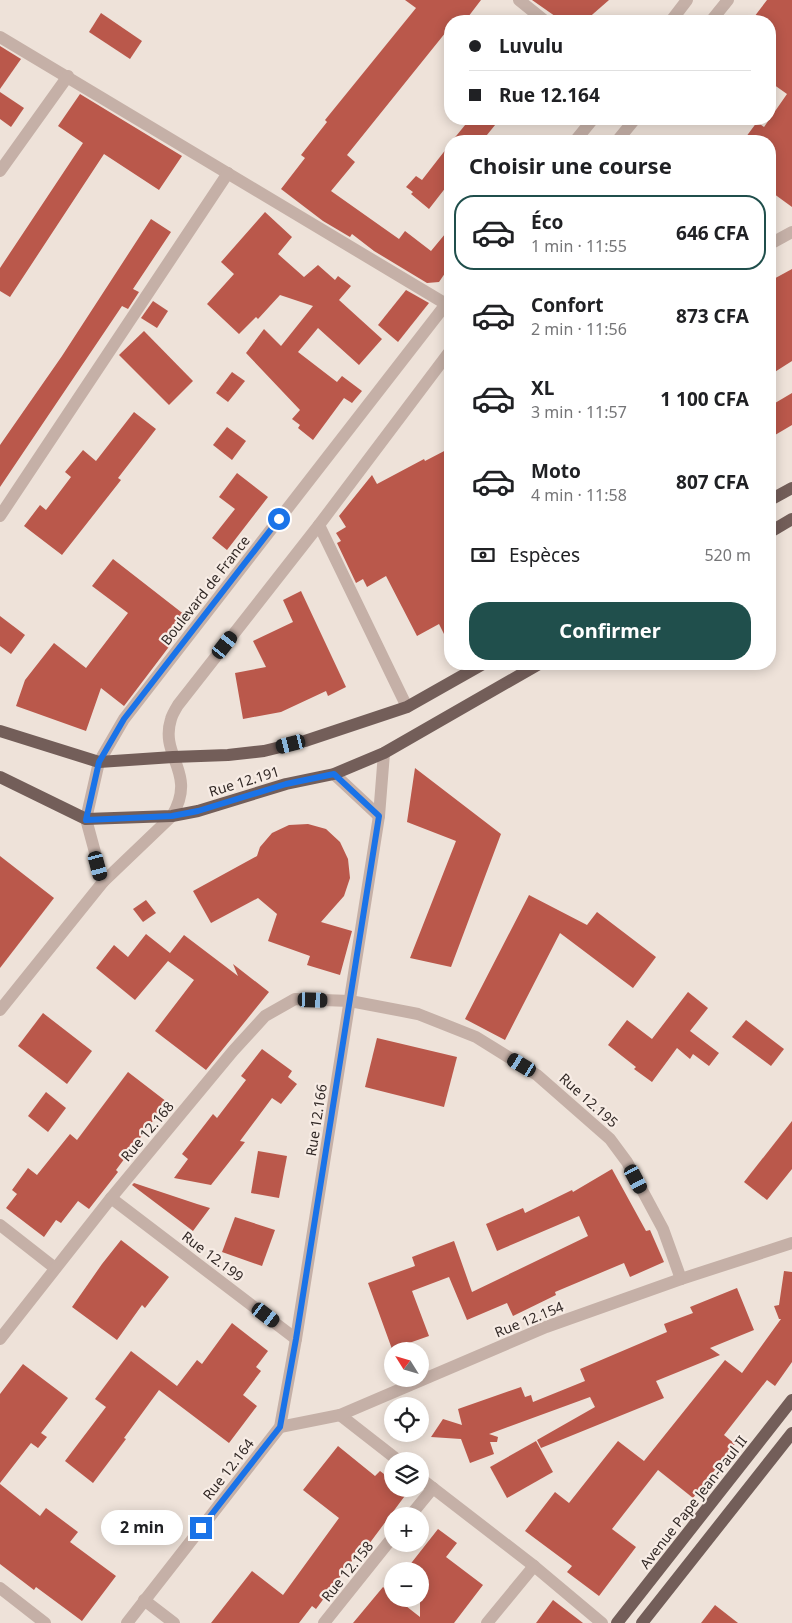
<!DOCTYPE html>
<html lang="fr">
<meta charset="utf-8">
<style>
body{margin:0;font-family:"Noto Sans",sans-serif;background:#f2f2f2;color:#202124;height:100vh;display:flex;flex-direction:column;font-size:19px;white-space:nowrap}
*{box-sizing:border-box;margin:0}
p{font-size:16px;color:#757577}
.icon{flex:none;width:28px;height:28px;fill:none;stroke:currentColor;stroke-width:2;stroke-linecap:round;stroke-linejoin:round}
.map{position:relative;flex:1;overflow:hidden}
.side{position:absolute;left:444px;top:135px;width:332px;height:535px;display:flex;flex-direction:column;background:#fff;border-radius:20px;box-shadow:0 2px 12px #0003}
.side>*{flex:none}
.hud{position:absolute;left:444px;top:15px;width:332px;height:110px;border-radius:20px;box-shadow:0 2px 12px #0003;display:grid;align-content:center;height:110px;padding:0 25px;background:#fff}
.needle{width:32px;rotate:307deg}
.controls{position:absolute;left:384px;top:1342px;display:grid;gap:10px}
.controls a{display:grid;place-items:center;width:45px;height:45px;border-radius:50%;background:#fff;box-shadow:0 2px 12px #0003;font-size:25px}
.end{position:absolute;width:22px;height:22px;margin:-11px;border:6px solid #1a73e8;background:#fff;box-shadow:0 0 0 2px #fff}
.from{border-radius:50%}
.bubble{position:absolute;height:35px;border-radius:18px;background:#fff;box-shadow:0 2px 12px #0003;font-size:16px;font-weight:700;line-height:35px;text-align:center}
.car{position:absolute;width:15px;height:30px;margin:-15px -8px;border-radius:6px;box-shadow:0 0 4px 1px #0007;background:linear-gradient(#222 24%,#8ab4d8 0 40%,#222 0 76%,#8ab4d8 0 86%,#222 0)}
.hud b{display:flex;align-items:center;gap:18px;height:48px;font-size:19px}
.hud b+b{border-top:1px solid #e0e0e0}
.hud i{width:12px;height:12px;background:#202124}
ul{padding:0;list-style:none}
li{display:flex;align-items:center;gap:15px;height:75px;margin:0 10px 8px;padding:0 15px;border:2px solid transparent;border-radius:20px}
li div{flex:1}
li b{display:block;font-size:19px}
li em{font-style:normal;font-weight:700}
li.on{border-color:#204f4c}
li>.icon{width:45px;height:45px;stroke-width:1.5}
h2{padding:0 25px;font-size:22px;line-height:60px}
.pay{display:flex;align-items:center;gap:12px;height:55px;padding:0 25px;font-size:19px}
.pay p{margin-inline-start:auto}
.cta{display:flex;gap:10px;margin-top:auto;padding:10px 25px}
.cta a{flex:1;height:58px;border-radius:20px;background:#204f4c;color:#fff;font-size:20px;font-weight:700;line-height:58px;text-align:center}
.map>svg:first-child{display:block}
.building{fill:#ba584b}
.lines{fill:none;stroke-linecap:round;stroke-linejoin:round}
.minor{stroke:#c5b0a7;stroke-width:12}
.tertiary{stroke:#c5b0a7;stroke-width:12}
.primary{stroke:#735e59;stroke-width:12}
.route{stroke:#1a73e8;stroke-width:6}
.labels{text-anchor:middle;dominant-baseline:central;stroke-width:4.5;stroke-linejoin:round;paint-order:stroke}
.street-label{font-size:14px;fill:#322926;stroke:#f7ece5}
</style>
<div class="map">
<svg width="792" height="1623" viewBox="0 0 792 1623">
<rect width="100%" height="100%" fill="#eee2d9"/>
<g class="building">
<path d="M 405,0 L 481,0 L 465,21 L 450,21 L 450,27 L 347,155 L 355,162 L 331,191 L 399,239 L 405,231 L 431,251 L 450,228 L 450,266 L 439,282 L 427,283 L 374,251 L 352,234 L 350,237 L 323,221 L 281,189 L 305,158 L 301,155 L 327,122 L 325,120 L 416,8 Z"/>
<path d="M 532,0 L 609,0 L 585,21 L 562,21 Z"/>
<path d="M 767,0 L 792,0 L 792,207 L 770,191 L 770,141 L 743,141 L 757,122 L 764,127 L 787,94 L 770,82 L 770,21 L 751,21 Z"/>
<path d="M 101,13 L 142,41 L 130,59 L 89,32 Z"/>
<path d="M 0,46 L 21,59 L 0,89 Z"/>
<path d="M 0,92 L 24,108 L 11,127 L 0,119 Z"/>
<path d="M 80,94 L 182,156 L 159,190 L 104,154 L 10,297 L 0,291 L 0,268 L 83,143 L 58,126 Z"/>
<path d="M 470,119 L 500,119 L 482,141 L 452,141 Z"/>
<path d="M 450,144 L 450,182 L 429,209 L 411,194 L 413,192 L 406,187 L 416,176 L 422,180 Z"/>
<path d="M 265,212 L 292,237 L 278,254 L 304,277 L 318,265 L 335,280 L 338,276 L 351,286 L 339,300 L 382,339 L 359,365 L 318,328 L 298,352 L 337,382 L 342,376 L 362,391 L 352,403 L 344,398 L 313,440 L 298,428 L 300,425 L 292,419 L 300,410 L 246,353 L 264,329 L 281,346 L 313,306 L 280,295 L 258,319 L 256,317 L 239,334 L 207,304 L 234,274 L 221,262 Z"/>
<path d="M 151,219 L 171,232 L 133,289 L 139,292 L 128,309 L 122,306 L 0,487 L 0,445 L 62,356 Z"/>
<path d="M 792,269 L 792,361 L 770,375 L 770,281 Z"/>
<path d="M 406,290 L 429,303 L 398,342 L 378,325 Z"/>
<path d="M 153,301 L 168,311 L 157,328 L 141,318 Z"/>
<path d="M 144,331 L 193,381 L 169,405 L 119,355 Z"/>
<path d="M 232,372 L 245,381 L 228,402 L 216,393 Z"/>
<path d="M 792,393 L 792,425 L 770,438 L 770,406 Z"/>
<path d="M 134,412 L 156,429 L 118,478 L 121,480 L 62,555 L 24,526 L 40,505 L 46,510 L 71,477 L 65,472 L 83,450 L 96,461 Z"/>
<path d="M 227,427 L 246,441 L 232,460 L 213,445 Z"/>
<path d="M 450,448 L 450,646 L 439,624 L 417,636 L 386,576 L 367,587 L 363,579 L 356,583 L 337,543 L 341,541 L 336,533 L 346,527 L 339,516 L 372,475 L 377,484 L 424,459 L 425,461 Z"/>
<path d="M 237,473 L 268,497 L 227,550 L 212,538 L 235,509 L 219,497 Z"/>
<path d="M 113,559 L 190,619 L 124,706 L 101,688 L 86,731 L 16,706 L 25,680 L 54,643 L 86,668 L 128,613 L 92,586 Z"/>
<path d="M 301,591 L 346,687 L 328,696 L 326,691 L 281,712 L 243,719 L 235,673 L 266,667 L 253,641 L 293,622 L 283,600 Z"/>
<path d="M 0,616 L 25,635 L 11,654 L 0,646 Z"/>
<path d="M 415,768 L 501,834 L 451,967 L 410,958 L 456,841 L 407,822 Z"/>
<path d="M 308,824 L 326,829 L 340,842 L 348,859 L 350,878 L 344,896 L 321,922 L 352,931 L 340,975 L 307,965 L 310,956 L 268,941 L 277,914 L 258,898 L 211,923 L 193,891 L 257,856 L 260,847 L 272,833 L 289,825 Z"/>
<path d="M 0,856 L 54,898 L 0,968 Z"/>
<path d="M 529,895 L 587,925 L 597,912 L 656,957 L 633,988 L 560,933 L 505,1040 L 465,1019 Z"/>
<path d="M 146,900 L 156,913 L 143,922 L 133,909 Z"/>
<path d="M 146,934 L 170,953 L 184,935 L 238,976 L 233,964 L 269,992 L 206,1070 L 155,1031 L 194,980 L 168,961 L 135,1000 L 96,968 L 114,945 L 128,957 Z"/>
<path d="M 688,992 L 708,1008 L 690,1031 L 719,1053 L 709,1066 L 693,1054 L 690,1059 L 677,1048 L 652,1082 L 634,1069 L 636,1067 L 608,1045 L 627,1020 L 652,1039 Z"/>
<path d="M 43,1013 L 92,1051 L 67,1084 L 18,1046 Z"/>
<path d="M 746,1020 L 784,1049 L 771,1066 L 732,1037 Z"/>
<path d="M 377,1038 L 457,1057 L 444,1107 L 365,1087 Z"/>
<path d="M 262,1049 L 292,1071 L 288,1077 L 297,1084 L 281,1104 L 272,1098 L 240,1141 L 245,1142 L 211,1185 L 174,1178 L 188,1159 L 182,1154 L 213,1114 L 217,1118 L 246,1080 L 241,1076 Z"/>
<path d="M 128,1072 L 167,1102 L 116,1170 L 118,1172 L 89,1209 L 78,1201 L 61,1223 L 56,1220 L 44,1237 L 6,1208 L 17,1194 L 12,1190 L 28,1168 L 37,1175 L 70,1134 L 77,1140 Z"/>
<path d="M 46,1092 L 66,1108 L 48,1132 L 28,1116 Z"/>
<path d="M 792,1121 L 792,1169 L 767,1200 L 744,1182 Z"/>
<path d="M 258,1151 L 287,1156 L 279,1198 L 251,1193 Z"/>
<path d="M 612,1169 L 646,1231 L 650,1230 L 664,1262 L 630,1277 L 624,1263 L 555,1292 L 556,1295 L 513,1316 L 507,1303 L 467,1320 L 449,1277 L 412,1291 L 429,1336 L 392,1349 L 368,1283 L 415,1266 L 412,1257 L 454,1241 L 472,1292 L 588,1236 L 579,1216 L 497,1251 L 486,1224 L 523,1208 L 525,1213 L 572,1190 L 573,1192 Z"/>
<path d="M 134,1183 L 197,1204 L 210,1208 L 193,1231 L 132,1185 Z"/>
<path d="M 235,1217 L 275,1230 L 262,1266 L 222,1252 Z"/>
<path d="M 121,1240 L 169,1277 L 145,1308 L 142,1305 L 117,1340 L 72,1307 L 102,1264 Z"/>
<path d="M 784,1271 L 792,1272 L 792,1362 L 775,1386 L 767,1380 L 724,1435 L 735,1444 L 693,1498 L 658,1470 L 612,1529 L 636,1547 L 599,1596 L 567,1572 L 572,1566 L 525,1531 L 555,1492 L 569,1503 L 618,1441 L 644,1461 L 725,1360 L 742,1373 L 781,1319 L 779,1319 L 774,1306 L 779,1305 Z"/>
<path d="M 737,1288 L 754,1330 L 710,1348 L 720,1355 L 656,1381 L 664,1398 L 541,1448 L 537,1440 L 595,1407 L 590,1397 L 489,1434 L 498,1437 L 497,1442 L 490,1442 L 494,1454 L 470,1463 L 461,1439 L 431,1437 L 443,1419 L 462,1425 L 458,1409 L 521,1387 L 525,1397 L 531,1395 L 533,1402 L 585,1381 L 580,1369 L 667,1332 L 664,1324 L 693,1313 L 690,1307 Z"/>
<path d="M 232,1323 L 268,1351 L 256,1367 L 261,1371 L 243,1395 L 257,1406 L 229,1443 L 159,1390 L 124,1438 L 126,1439 L 93,1483 L 65,1461 L 106,1407 L 95,1399 L 131,1351 L 177,1386 L 197,1360 L 202,1364 Z"/>
<path d="M 23,1364 L 68,1398 L 41,1433 L 47,1437 L 38,1448 L 31,1443 L 0,1483 L 0,1394 Z"/>
<path d="M 536,1441 L 553,1472 L 507,1498 L 490,1467 Z"/>
<path d="M 338,1446 L 375,1476 L 380,1471 L 392,1480 L 392,1489 L 410,1489 L 369,1544 L 366,1542 L 316,1609 L 312,1606 L 299,1623 L 211,1623 L 252,1571 L 283,1595 L 339,1518 L 303,1490 Z"/>
<path d="M 0,1484 L 40,1516 L 46,1508 L 78,1532 L 70,1542 L 116,1576 L 82,1621 L 36,1587 L 34,1590 L 0,1564 Z"/>
<path d="M 438,1529 L 457,1543 L 446,1557 L 483,1585 L 454,1623 L 353,1623 L 383,1587 L 392,1595 L 392,1599 L 397,1599 L 420,1617 L 420,1571 L 405,1571 Z"/>
<path d="M 553,1600 L 583,1623 L 536,1623 Z"/>
<path d="M 715,1605 L 738,1623 L 701,1623 Z"/>
</g>
<g class="lines">
<g class="minor">
<path d="M 519,0 L 545,21"/>
<path d="M 0,37 L 446,304"/>
<path d="M 0,171 L 68,76"/>
<path d="M 770,244 L 792,232"/>
<path d="M 0,516 L 228,173"/>
<path d="M 319,525 L 407,707"/>
<path d="M 334,774 L 379,816"/>
<path d="M 86,819 L 103,882"/>
<path d="M 0,1010 L 103,882 L 172,816"/>
<path d="M 111,1198 L 296,1339"/>
<path d="M 0,1225 L 55,1268"/>
<path d="M 0,1339 L 111,1198 L 233,1051 L 265,1016 L 295,999 L 350,1001 L 418,1014 L 476,1037 L 537,1075 L 610,1139 L 627,1162 L 663,1229 L 681,1279"/>
<path d="M 340,1415 L 399,1461"/>
<path d="M 280,1427 L 340,1415 L 546,1327 L 681,1279 L 792,1243"/>
<path d="M 420,1478 L 534,1566 L 602,1623"/>
<path d="M 410,1516 L 433,1488"/>
<path d="M 0,1588 L 45,1623"/>
<path d="M 144,1600 L 174,1623"/>
<path d="M 127,1623 L 280,1427 L 296,1339 L 379,816 L 384,753"/>
<path d="M 324,1623 L 392,1538"/>
<path d="M 487,1623 L 534,1566"/>
</g>
<g class="tertiary">
<path d="M 671,21 L 687,0"/>
<path d="M 711,21 L 728,0"/>
<path d="M 575,141 L 593,119"/>
<path d="M 617,141 L 635,119"/>
<path d="M 172,816 C 198,772 159,757 171,719 C 172,715 175,710 178,705 L 319,525 L 450,351"/>
<path d="M 86,819 L 99,762 L 124,719 L 450,299"/>
</g>
<g class="primary">
<path d="M 770,500 L 792,488"/>
<path d="M 770,532 L 792,519"/>
<path d="M 0,731 L 99,762 L 173,757 L 228,755 L 264,751 L 305,741 L 407,707 L 483,664"/>
<path d="M 0,777 L 86,819 L 172,816 L 198,811 L 286,784 L 334,774 L 384,753 L 539,664"/>
<path d="M 617,1623 L 792,1400"/>
<path d="M 642,1623 L 792,1433"/>
</g>
</g>
<g class="lines">
<path class="route" d="M 201,1528 L 280,1427 L 296,1339 L 379,816 L 334,774 L 286,784 L 198,811 L 172,816 L 86,820 L 99,762 L 124,719 L 279,519"/>
</g>
<g class="labels">
<g class="street-label">
<text transform="translate(205 590) rotate(-52)">Boulevard de France</text>
<text transform="translate(244 781) rotate(-17)">Rue 12.191</text>
<text transform="translate(589 1100) rotate(42)">Rue 12.195</text>
<text transform="translate(316 1120) rotate(-81)">Rue 12.166</text>
<text transform="translate(147 1131) rotate(-50)">Rue 12.168</text>
<text transform="translate(213 1256) rotate(37)">Rue 12.199</text>
<text transform="translate(529 1319) rotate(-22)">Rue 12.154</text>
<text transform="translate(228 1469) rotate(-52)">Rue 12.164</text>
<text transform="translate(693 1502) rotate(-52)">Avenue Pape Jean-Paul II</text>
<text transform="translate(347 1571) rotate(-51)">Rue 12.158</text>
</g>
</g>
</svg>
<div class="controls">
<a><svg class="needle" viewBox="-14 -14 28 28"><path d="M0-13l5 13h-10z" fill="#e53935"/><path d="M0 13l5-13h-10z" fill="#757577"/></svg></a>
<a><svg class="icon" aria-label="locate" viewBox="0 0 24 24"><circle cx="12" cy="12" r="6"/><path d="M12 2v4M12 18v4M2 12h4M18 12h4"/></svg></a>
<a><svg class="icon" aria-label="layers" viewBox="0 0 24 24"><path d="M12 4l9 5-9 5-9-5zM3 14l9 5 9-5"/></svg></a>
<a>+</a>
<a>−</a>
</div>
<i class="end from" style="left:279px;top:519px"></i>
<i class="end" style="left:201px;top:1528px"></i>
<div class="bubble" style="left:101px;top:1510px;width:82px">2 min</div>
<i class="car" style="left:225px;top:645px;rotate:38deg"></i>
<i class="car" style="left:291px;top:744px;rotate:256deg"></i>
<i class="car" style="left:98px;top:866px;rotate:165deg"></i>
<i class="car" style="left:313px;top:1000px;rotate:92deg"></i>
<i class="car" style="left:522px;top:1065px;rotate:301deg"></i>
<i class="car" style="left:636px;top:1179px;rotate:152deg"></i>
<i class="car" style="left:266px;top:1315px;rotate:127deg"></i>
<div class="hud">
<b><i class="from"></i>Luvulu</b>
<b><i></i>Rue 12.164</b>
</div>
<section class="side">
<h2>Choisir une course</h2>
<ul>
<li class="on"><svg class="icon" aria-label="car" viewBox="0 0 24 24"><path d="M5 17H2v-5l4-1 3-4h7l3 4 3 1v5h-3M9 17h6M6 11h13"/><circle cx="7" cy="17" r="2"/><circle cx="17" cy="17" r="2"/></svg><div><b>Éco</b><p>1 min · 11:55</p></div><em>646 CFA</em></li>
<li><svg class="icon" aria-label="car" viewBox="0 0 24 24"><path d="M5 17H2v-5l4-1 3-4h7l3 4 3 1v5h-3M9 17h6M6 11h13"/><circle cx="7" cy="17" r="2"/><circle cx="17" cy="17" r="2"/></svg><div><b>Confort</b><p>2 min · 11:56</p></div><em>873 CFA</em></li>
<li><svg class="icon" aria-label="car" viewBox="0 0 24 24"><path d="M5 17H2v-5l4-1 3-4h7l3 4 3 1v5h-3M9 17h6M6 11h13"/><circle cx="7" cy="17" r="2"/><circle cx="17" cy="17" r="2"/></svg><div><b>XL</b><p>3 min · 11:57</p></div><em>1 100 CFA</em></li>
<li><svg class="icon" aria-label="car" viewBox="0 0 24 24"><path d="M5 17H2v-5l4-1 3-4h7l3 4 3 1v5h-3M9 17h6M6 11h13"/><circle cx="7" cy="17" r="2"/><circle cx="17" cy="17" r="2"/></svg><div><b>Moto</b><p>4 min · 11:58</p></div><em>807 CFA</em></li>
</ul>
<div class="pay"><svg class="icon" aria-label="cash" viewBox="0 0 24 24"><path d="M3 7h18v10H3z"/><circle cx="12" cy="12" r="2"/></svg>Espèces<p>520 m</p></div>
<div class="cta"><a>Confirmer</a></div>
</section>
</div>
